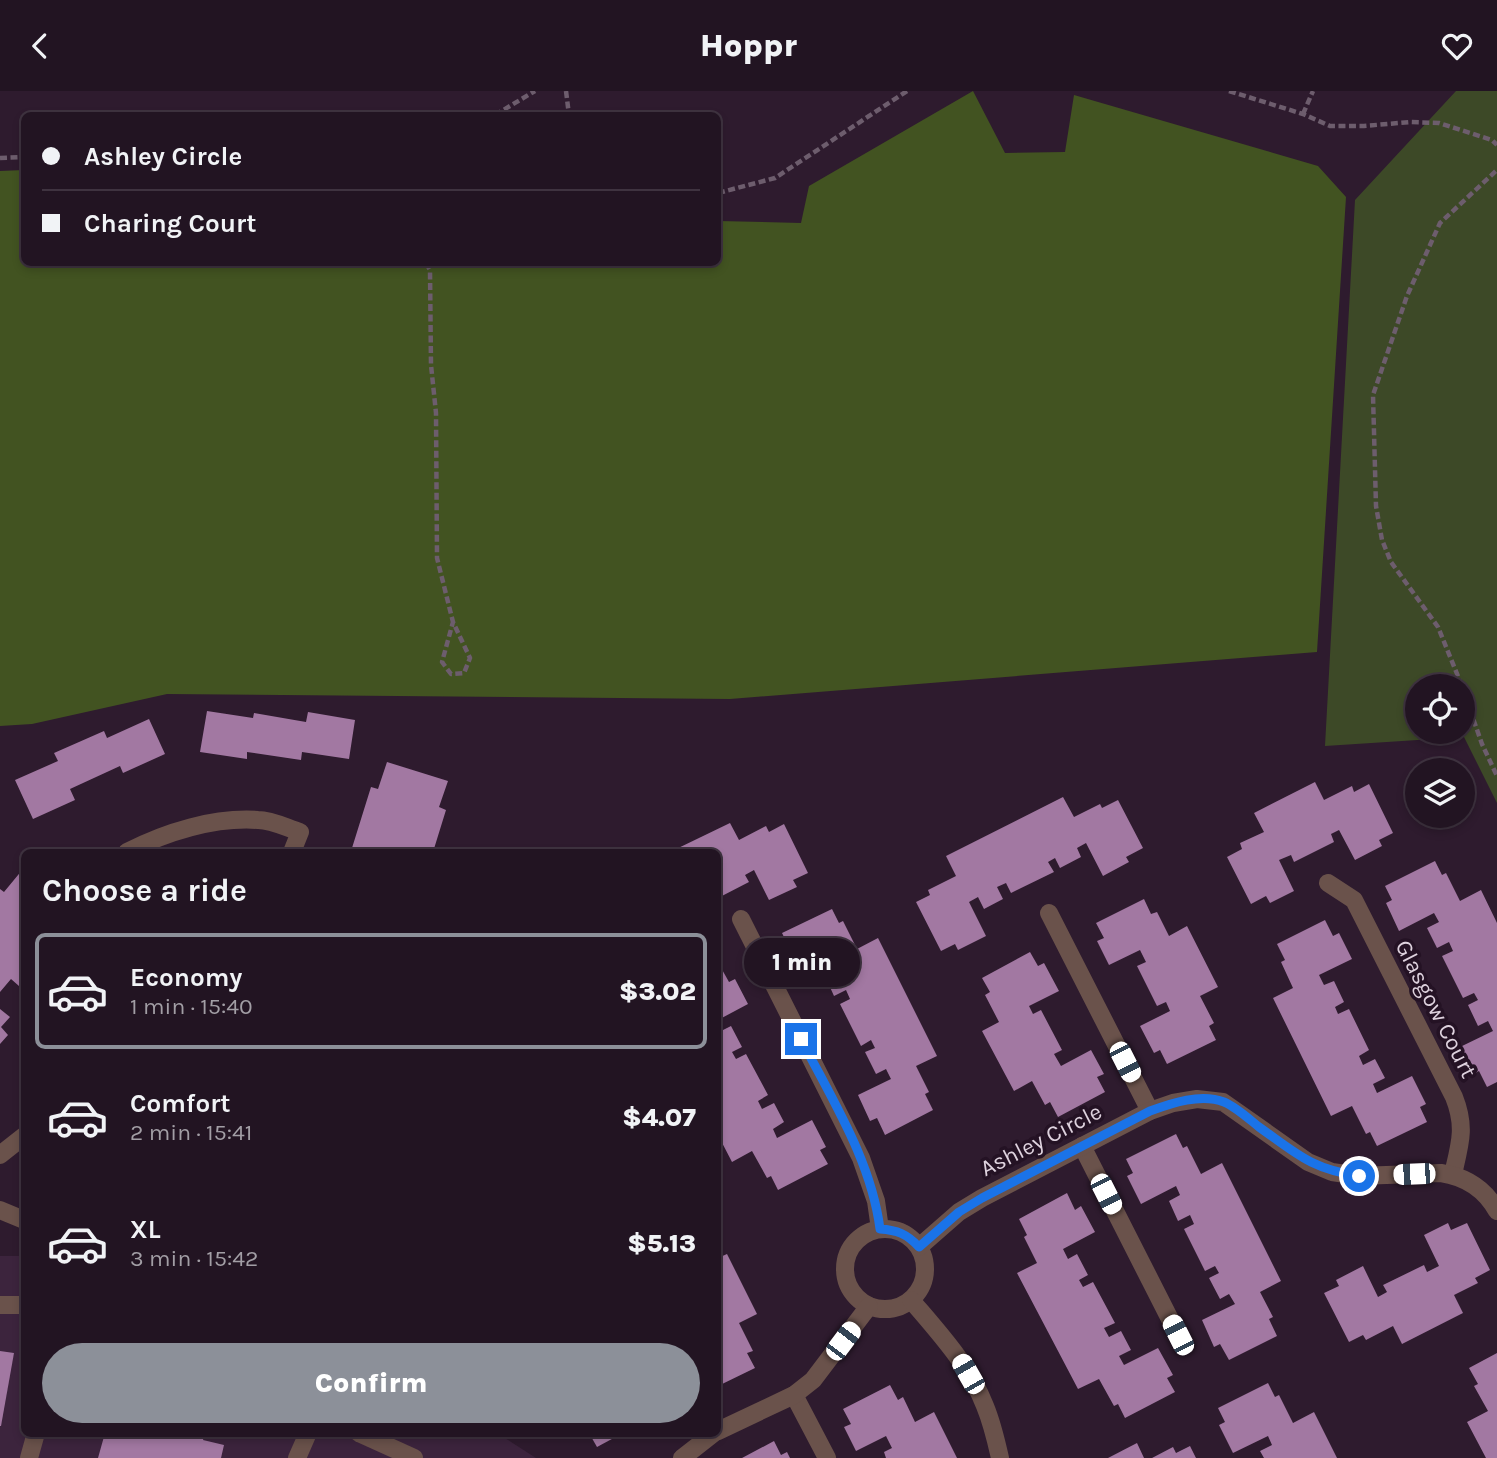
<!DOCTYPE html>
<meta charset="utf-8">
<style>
body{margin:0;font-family:Karla,sans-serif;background:#2a1d2a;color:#f1f3f6;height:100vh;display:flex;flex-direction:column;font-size:26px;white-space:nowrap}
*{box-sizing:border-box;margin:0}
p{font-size:23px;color:#a29ea5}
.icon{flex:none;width:38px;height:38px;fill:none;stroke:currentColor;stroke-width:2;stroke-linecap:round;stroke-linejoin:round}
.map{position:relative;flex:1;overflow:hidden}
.details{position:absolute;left:21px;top:758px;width:700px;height:588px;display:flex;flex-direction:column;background:#221422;border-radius:10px;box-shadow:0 4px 10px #0003,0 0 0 2px #3f3340}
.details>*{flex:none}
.hud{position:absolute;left:21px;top:21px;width:700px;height:154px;border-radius:10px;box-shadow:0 4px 10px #0003,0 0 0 2px #3f3340;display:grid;align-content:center;height:154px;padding:0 21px;background:#221422}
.buttons{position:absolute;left:1405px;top:583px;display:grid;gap:14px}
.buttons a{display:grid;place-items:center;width:70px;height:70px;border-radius:50%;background:#221422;box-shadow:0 4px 10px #0003,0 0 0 2px #3f3340;font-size:35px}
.end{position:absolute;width:32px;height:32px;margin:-16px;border:9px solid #1a73e8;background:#fff;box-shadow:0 0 0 4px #fff}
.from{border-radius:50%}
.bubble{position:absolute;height:49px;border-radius:24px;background:#221422;box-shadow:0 4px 10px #0003,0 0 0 2px #3f3340;font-size:23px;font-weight:800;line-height:49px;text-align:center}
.car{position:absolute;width:21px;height:42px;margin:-21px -10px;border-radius:9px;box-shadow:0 0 5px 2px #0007;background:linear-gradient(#fff 24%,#345 0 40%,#fff 0 76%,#345 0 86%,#fff 0)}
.hud b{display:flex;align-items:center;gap:24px;height:66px;font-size:26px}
.hud b+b{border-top:2px solid #3f3340}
.hud i{width:18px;height:18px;background:#f1f3f6}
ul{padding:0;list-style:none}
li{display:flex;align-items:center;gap:21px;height:116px;margin:0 14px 10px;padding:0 7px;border:4px solid transparent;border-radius:10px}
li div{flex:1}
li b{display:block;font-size:26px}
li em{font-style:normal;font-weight:800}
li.active{border-color:#8c9099}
li>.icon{width:63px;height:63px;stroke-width:1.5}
h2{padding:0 21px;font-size:32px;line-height:84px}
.button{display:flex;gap:14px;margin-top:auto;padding:14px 21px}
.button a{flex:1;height:80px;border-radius:42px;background:#8c9099;color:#fff;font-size:28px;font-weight:800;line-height:80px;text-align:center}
header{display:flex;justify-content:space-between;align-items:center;height:91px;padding:0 21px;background:#221422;font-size:32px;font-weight:800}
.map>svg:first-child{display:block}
.built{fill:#3c243d}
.green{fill:#3d4927;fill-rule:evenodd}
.forest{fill:#425321}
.building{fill:#a278a2}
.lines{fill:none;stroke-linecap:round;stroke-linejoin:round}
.path{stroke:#6d5d6d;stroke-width:4.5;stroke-dasharray:7 3.5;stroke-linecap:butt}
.minor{stroke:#6a524b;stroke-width:18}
.route{stroke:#1a73e8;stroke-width:9}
.labels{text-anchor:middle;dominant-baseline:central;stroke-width:7;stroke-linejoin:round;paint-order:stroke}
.street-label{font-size:23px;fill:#ded2de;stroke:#241224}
</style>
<header><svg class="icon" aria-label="back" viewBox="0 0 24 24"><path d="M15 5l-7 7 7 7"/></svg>Hoppr<svg class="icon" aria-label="heart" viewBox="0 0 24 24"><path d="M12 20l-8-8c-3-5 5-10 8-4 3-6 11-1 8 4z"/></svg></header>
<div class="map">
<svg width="1497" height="1367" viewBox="0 0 1497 1367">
<rect width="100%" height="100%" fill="#2e1b2e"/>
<path class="built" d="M 0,1165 L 24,1165 L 24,1342 L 497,1342 L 536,1367 L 0,1367 Z"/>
<path class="green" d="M 1456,0 L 1497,0 L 1497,712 L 1464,646 L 1325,655 L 1355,109 ZM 1463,595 L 1463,640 L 1418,640 L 1418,595 Z"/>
<path class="forest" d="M 973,0 L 1005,62 L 1065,61 L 1074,4 L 1318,75 L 1346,106 L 1317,561 L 730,608 L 167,603 L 32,633 L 0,635 L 0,80 L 24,79 L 24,172 L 718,172 L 718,130 L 801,132 L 809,95 Z"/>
<g class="building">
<path d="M 207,620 L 253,627 L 254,622 L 306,631 L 308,621 L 355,629 L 349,668 L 302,661 L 301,669 L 247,661 L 247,668 L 200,661 Z"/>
<path d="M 149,628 L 165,663 L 123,682 L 120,675 L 70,698 L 75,709 L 33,728 L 15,689 L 58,670 L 54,662 L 104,640 L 107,647 Z"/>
<path d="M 387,671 L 448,690 L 439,716 L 446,719 L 433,761 L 359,761 L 359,759 L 352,757 L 371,696 L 378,698 Z"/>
<path d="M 1315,691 L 1324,709 L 1352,695 L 1354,701 L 1369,693 L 1393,742 L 1379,749 L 1382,755 L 1355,769 L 1339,739 L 1331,743 L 1334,751 L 1294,771 L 1291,764 L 1279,769 L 1294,800 L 1270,812 L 1266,805 L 1251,813 L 1227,766 L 1242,758 L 1240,752 L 1264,741 L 1254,722 Z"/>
<path d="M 1063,706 L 1074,726 L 1100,713 L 1102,717 L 1118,709 L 1143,757 L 1126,766 L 1129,771 L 1103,785 L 1086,752 L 1077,757 L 1081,766 L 1060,777 L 1055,767 L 1048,771 L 1054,781 L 1011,802 L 1006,792 L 997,796 L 1003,808 L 984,818 L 978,806 L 969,811 L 986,845 L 958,859 L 955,853 L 941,860 L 916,811 L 930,804 L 928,799 L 956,785 L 946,765 Z"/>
<path d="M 730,732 L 739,749 L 766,735 L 769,741 L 784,733 L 808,782 L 793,789 L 797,796 L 769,809 L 754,779 L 745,784 L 749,791 L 718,807 L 718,761 L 670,761 Z"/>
<path d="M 1435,770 L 1442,784 L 1446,782 L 1460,810 L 1481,799 L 1497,832 L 1497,991 L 1487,996 L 1479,980 L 1473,983 L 1460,956 L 1493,940 L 1488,930 L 1478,935 L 1468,914 L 1478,909 L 1474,902 L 1463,907 L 1442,865 L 1453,860 L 1449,851 L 1437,857 L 1427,837 L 1439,831 L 1434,822 L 1399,840 L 1386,812 L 1392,809 L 1385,795 Z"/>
<path d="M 23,778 L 24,889 L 19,895 L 11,888 L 0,901 L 0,798 L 4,801 Z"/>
<path d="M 1144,808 L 1151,823 L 1157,821 L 1169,845 L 1187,835 L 1218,896 L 1200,905 L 1214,932 L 1209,935 L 1216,949 L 1167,973 L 1160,959 L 1154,962 L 1140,935 L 1170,920 L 1166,911 L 1157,915 L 1137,875 L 1146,871 L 1140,859 L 1109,874 L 1097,850 L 1104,847 L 1096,832 Z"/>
<path d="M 832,818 L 839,832 L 843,830 L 857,858 L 878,847 L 937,965 L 916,975 L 929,1001 L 925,1003 L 933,1019 L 885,1044 L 877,1027 L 870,1030 L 858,1004 L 891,988 L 886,978 L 876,983 L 865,961 L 875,957 L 871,949 L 861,955 L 840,913 L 850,908 L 846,899 L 834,905 L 825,885 L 837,879 L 832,870 L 797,887 L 783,859 L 789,856 L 782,842 Z"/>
<path d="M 1325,829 L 1333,845 L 1339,842 L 1352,868 L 1319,884 L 1324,894 L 1334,890 L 1344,911 L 1335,916 L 1338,923 L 1349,918 L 1369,959 L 1359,965 L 1363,974 L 1375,968 L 1385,987 L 1373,993 L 1377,1002 L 1412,985 L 1426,1013 L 1420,1016 L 1427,1031 L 1377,1055 L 1370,1041 L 1366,1043 L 1352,1015 L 1331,1025 L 1273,907 L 1293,897 L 1281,871 L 1285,869 L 1277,853 Z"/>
<path d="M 1030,861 L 1038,875 L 1044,872 L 1059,900 L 1029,915 L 1033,923 L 1041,919 L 1062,959 L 1054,963 L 1061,975 L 1091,959 L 1104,983 L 1097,986 L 1105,1001 L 1058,1026 L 1050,1011 L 1045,1014 L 1032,990 L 1014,1000 L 982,940 L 999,931 L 985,904 L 990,901 L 982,887 Z"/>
<path d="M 720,875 L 729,891 L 735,888 L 748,913 L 718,929 L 718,876 Z"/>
<path d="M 0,918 L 10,926 L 1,936 L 8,944 L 0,953 Z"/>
<path d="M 718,934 L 721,940 L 731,935 L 742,956 L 732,961 L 736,968 L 746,963 L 768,1004 L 758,1010 L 762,1018 L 774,1012 L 784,1031 L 773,1038 L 777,1047 L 812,1029 L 826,1056 L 820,1059 L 828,1073 L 778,1099 L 771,1085 L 767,1087 L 752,1060 L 732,1071 L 718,1044 Z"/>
<path d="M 1176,1043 L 1183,1057 L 1187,1055 L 1201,1083 L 1222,1072 L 1281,1190 L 1260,1201 L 1273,1226 L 1269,1228 L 1277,1245 L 1229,1269 L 1220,1253 L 1214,1256 L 1202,1229 L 1235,1213 L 1229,1203 L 1220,1208 L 1209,1187 L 1219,1182 L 1215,1175 L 1205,1180 L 1184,1138 L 1194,1133 L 1190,1124 L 1178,1130 L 1169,1110 L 1180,1104 L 1176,1095 L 1141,1113 L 1127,1085 L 1133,1082 L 1126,1068 Z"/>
<path d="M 1067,1102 L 1075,1119 L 1081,1115 L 1095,1141 L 1063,1158 L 1068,1168 L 1077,1163 L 1088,1184 L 1079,1189 L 1083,1196 L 1093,1191 L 1115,1232 L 1104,1237 L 1109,1246 L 1121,1240 L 1131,1259 L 1119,1265 L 1124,1274 L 1158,1257 L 1173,1284 L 1167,1287 L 1175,1301 L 1125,1327 L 1118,1313 L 1114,1315 L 1099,1288 L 1078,1298 L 1017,1182 L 1037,1172 L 1024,1146 L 1027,1144 L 1019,1128 Z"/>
<path d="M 1448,1132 L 1451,1139 L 1467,1132 L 1490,1179 L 1475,1187 L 1478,1192 L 1454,1204 L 1463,1222 L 1402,1253 L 1393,1235 L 1366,1249 L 1363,1244 L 1349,1251 L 1324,1202 L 1339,1195 L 1336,1189 L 1363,1175 L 1378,1206 L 1387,1201 L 1383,1194 L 1424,1174 L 1427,1181 L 1439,1175 L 1424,1144 Z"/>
<path d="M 727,1163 L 757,1223 L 739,1232 L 753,1260 L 747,1262 L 755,1277 L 718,1295 L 718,1167 Z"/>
<path d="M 0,1260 L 14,1262 L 1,1335 L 0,1335 Z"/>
<path d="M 1497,1262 L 1497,1367 L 1486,1367 L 1467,1331 L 1488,1320 L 1474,1295 L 1478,1293 L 1469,1277 Z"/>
<path d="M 1268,1292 L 1275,1306 L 1279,1304 L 1293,1332 L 1314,1321 L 1337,1367 L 1264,1367 L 1260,1360 L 1272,1354 L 1268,1345 L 1233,1362 L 1219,1334 L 1225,1331 L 1218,1317 Z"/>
<path d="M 890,1294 L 898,1309 L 903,1306 L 915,1331 L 934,1321 L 957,1367 L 886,1367 L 884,1361 L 892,1357 L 886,1345 L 856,1360 L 844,1336 L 851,1333 L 843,1318 Z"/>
<path d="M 105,1342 L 205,1342 L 203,1349 L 224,1354 L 221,1367 L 98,1367 Z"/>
<path d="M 589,1342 L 623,1342 L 597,1356 Z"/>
<path d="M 774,1350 L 781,1364 L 787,1361 L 790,1367 L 742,1367 Z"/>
<path d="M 1137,1352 L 1144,1367 L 1108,1367 Z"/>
<path d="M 1190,1355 L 1196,1367 L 1152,1367 L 1173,1356 L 1176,1362 Z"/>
</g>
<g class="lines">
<g class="path">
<path d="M 566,0 L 569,24"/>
<path d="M 1229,0 L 1303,23 L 1330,35 L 1364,35 L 1410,31 L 1439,32 L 1492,49 L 1497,54"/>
<path d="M 1303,23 L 1313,0"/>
<path d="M 495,24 L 535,0"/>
<path d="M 0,67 L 24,66"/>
<path d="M 718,102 L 775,87 L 907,0"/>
<path d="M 426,172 L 430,179 L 431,274 L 436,322 L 437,467 L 453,531 L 470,567 L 464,582 L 451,583 L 442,571 L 453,531"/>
<path d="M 1462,595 L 1438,536 L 1391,471 L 1382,449 L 1376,415 L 1373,304 L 1407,205 L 1440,132 L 1497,79"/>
<path d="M 1463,599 L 1482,653 L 1497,685"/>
</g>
<g class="minor">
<path d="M 127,761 C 166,741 214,726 258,729 C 272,729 287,737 300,741 L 292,761"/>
<path d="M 1328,792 L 1354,809 L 1454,1006 C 1466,1036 1460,1053 1453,1083"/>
<path d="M 1049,822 L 1150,1020"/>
<path d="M 741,828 L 861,1067 L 876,1110 L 880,1138"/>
<path d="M 1082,1055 L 1178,1244"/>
<path d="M 0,1064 L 24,1045"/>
<path d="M 0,1119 L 24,1129"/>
<circle cx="885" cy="1178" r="40"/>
<path d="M 919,1156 L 959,1121 L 982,1107 L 1150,1020 L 1173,1012 L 1197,1008 L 1223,1011 L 1308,1071 L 1332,1081 L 1359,1085 L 1441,1082 C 1467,1086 1485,1098 1497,1120"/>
<path d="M 911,1209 C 939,1242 969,1274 985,1315 C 992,1332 996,1349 1000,1367"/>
<path d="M 0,1214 L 24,1214"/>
<path d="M 794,1304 L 827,1367"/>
<path d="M 718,1340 L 794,1304 L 813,1289 L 869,1215"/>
<path d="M 359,1342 L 414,1367"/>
<path d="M 29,1367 L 36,1342"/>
<path d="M 297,1367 L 308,1342"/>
<path d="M 682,1367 L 714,1342"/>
</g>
</g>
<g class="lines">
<path class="route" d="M 801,948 C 832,1009 871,1069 880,1138 C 897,1139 907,1143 919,1156 L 959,1121 L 982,1107 L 1150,1020 C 1172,1012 1201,1002 1224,1011 C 1236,1016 1249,1028 1259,1036 C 1297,1063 1311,1078 1359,1085"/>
</g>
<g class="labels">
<g class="street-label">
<text transform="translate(1436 918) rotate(63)">Glasgow Court</text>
<text transform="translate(1041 1049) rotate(-27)">Ashley Circle</text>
</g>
</g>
</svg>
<div class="buttons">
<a><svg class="icon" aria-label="locate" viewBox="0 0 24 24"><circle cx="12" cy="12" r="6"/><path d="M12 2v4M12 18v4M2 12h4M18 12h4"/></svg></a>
<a><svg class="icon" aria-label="layers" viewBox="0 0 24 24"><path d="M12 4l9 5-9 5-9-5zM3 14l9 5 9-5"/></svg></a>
</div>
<i class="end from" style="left:1359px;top:1085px"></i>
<i class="end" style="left:801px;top:948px"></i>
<div class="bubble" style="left:744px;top:847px;width:116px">1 min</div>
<i class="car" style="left:1125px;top:971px;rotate:153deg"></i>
<i class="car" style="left:1414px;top:1083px;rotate:268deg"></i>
<i class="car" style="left:1106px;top:1103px;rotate:153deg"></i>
<i class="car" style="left:1178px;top:1244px;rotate:333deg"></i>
<i class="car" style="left:843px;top:1250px;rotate:37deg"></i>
<i class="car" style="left:968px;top:1283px;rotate:330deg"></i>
<div class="hud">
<b><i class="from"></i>Ashley Circle</b>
<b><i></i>Charing Court</b>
</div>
<section class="details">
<h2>Choose a ride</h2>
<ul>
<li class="active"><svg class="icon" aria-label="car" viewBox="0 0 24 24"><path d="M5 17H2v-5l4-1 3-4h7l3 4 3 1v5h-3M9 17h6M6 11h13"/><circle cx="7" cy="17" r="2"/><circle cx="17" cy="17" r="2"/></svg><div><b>Economy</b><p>1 min · 15:40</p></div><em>$3.02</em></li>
<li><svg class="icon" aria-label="car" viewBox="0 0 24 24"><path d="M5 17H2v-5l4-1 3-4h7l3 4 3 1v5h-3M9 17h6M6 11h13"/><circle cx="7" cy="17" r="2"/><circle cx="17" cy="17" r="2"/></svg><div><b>Comfort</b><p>2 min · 15:41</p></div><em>$4.07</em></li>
<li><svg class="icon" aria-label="car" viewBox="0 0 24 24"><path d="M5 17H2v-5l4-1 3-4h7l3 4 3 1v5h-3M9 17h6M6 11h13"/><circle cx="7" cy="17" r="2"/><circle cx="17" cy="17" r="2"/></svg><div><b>XL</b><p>3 min · 15:42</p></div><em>$5.13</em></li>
</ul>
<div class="button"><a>Confirm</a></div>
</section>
</div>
